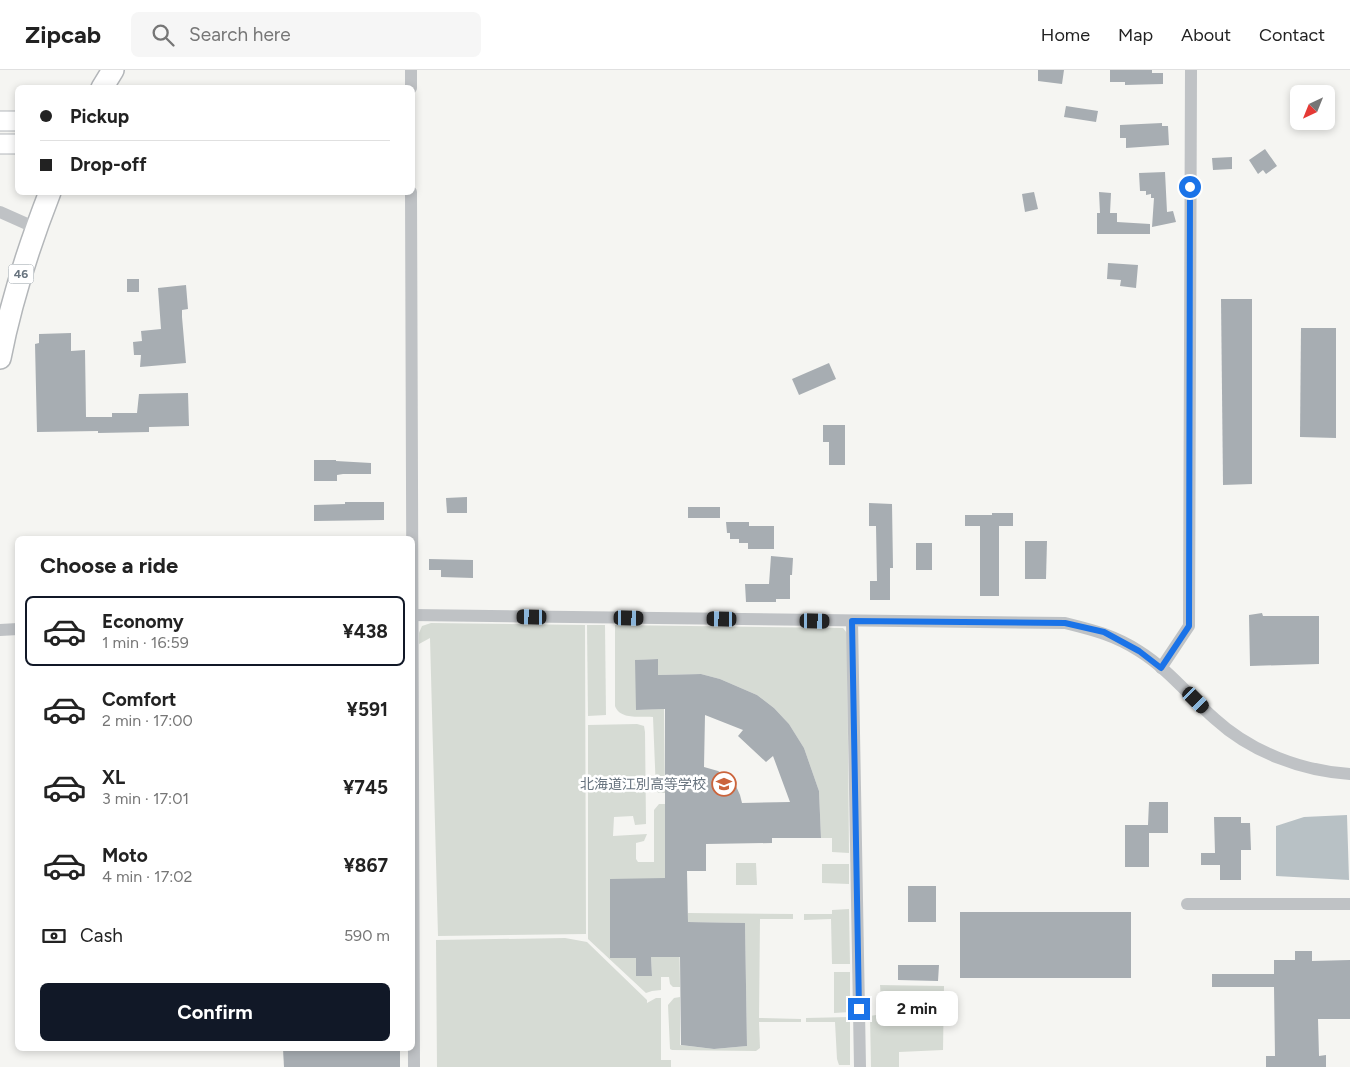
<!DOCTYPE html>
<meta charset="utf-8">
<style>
body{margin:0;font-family:Figtree,"Noto Sans JP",sans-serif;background:#f6f6f6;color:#222;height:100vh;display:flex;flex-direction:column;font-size:19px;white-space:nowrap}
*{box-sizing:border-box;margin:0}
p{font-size:16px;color:#767676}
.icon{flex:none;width:28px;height:28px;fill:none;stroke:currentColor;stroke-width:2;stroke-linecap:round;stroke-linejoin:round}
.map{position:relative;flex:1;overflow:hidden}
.sheet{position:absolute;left:15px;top:466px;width:400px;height:515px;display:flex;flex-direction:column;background:#fff;border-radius:8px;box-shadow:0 2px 8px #0003}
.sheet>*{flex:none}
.guide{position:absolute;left:15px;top:15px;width:400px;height:110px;border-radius:8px;box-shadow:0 2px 8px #0003;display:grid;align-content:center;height:110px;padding:0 25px;background:#fff}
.needle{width:32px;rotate:223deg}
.controls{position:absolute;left:1290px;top:15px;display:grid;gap:10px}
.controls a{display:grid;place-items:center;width:45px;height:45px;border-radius:8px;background:#fff;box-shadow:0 2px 8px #0003;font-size:25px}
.end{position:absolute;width:22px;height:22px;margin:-11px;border:6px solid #1a73e8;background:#fff;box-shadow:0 0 0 2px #fff}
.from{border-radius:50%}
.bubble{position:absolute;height:35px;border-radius:8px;background:#fff;box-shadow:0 2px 8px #0003;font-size:16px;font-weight:700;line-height:35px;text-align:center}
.car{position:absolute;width:15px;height:30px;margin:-15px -8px;border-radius:6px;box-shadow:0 0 4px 1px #0007;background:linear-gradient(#222 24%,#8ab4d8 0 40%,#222 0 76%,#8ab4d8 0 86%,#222 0)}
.guide b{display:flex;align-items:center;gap:18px;height:48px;font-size:19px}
.guide b+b{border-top:1px solid #e0e0e0}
.guide i{width:12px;height:12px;background:#222}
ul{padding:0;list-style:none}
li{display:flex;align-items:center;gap:15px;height:70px;margin:0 10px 8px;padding:0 15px;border:2px solid transparent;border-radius:8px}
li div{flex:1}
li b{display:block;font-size:19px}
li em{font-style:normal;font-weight:700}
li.selected{border-color:#111827}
li>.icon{width:45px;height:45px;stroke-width:1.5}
h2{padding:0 25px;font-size:22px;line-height:60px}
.pay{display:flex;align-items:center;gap:12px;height:55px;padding:0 25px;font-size:19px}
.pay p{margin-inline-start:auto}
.action{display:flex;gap:10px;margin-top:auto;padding:10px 25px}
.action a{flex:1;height:58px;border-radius:8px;background:#111827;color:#fff;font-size:20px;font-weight:700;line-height:58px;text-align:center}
header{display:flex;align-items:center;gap:30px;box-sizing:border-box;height:70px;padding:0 25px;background:#fff;border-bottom:1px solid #e0e0e0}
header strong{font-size:24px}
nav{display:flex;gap:28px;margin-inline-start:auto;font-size:18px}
.search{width:350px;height:45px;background:#f6f6f6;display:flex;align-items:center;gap:12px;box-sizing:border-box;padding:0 18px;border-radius:8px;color:#767676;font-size:19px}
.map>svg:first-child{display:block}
.green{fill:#d6dbd4}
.water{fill:#b8c1c5}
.building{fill:#a7adb2;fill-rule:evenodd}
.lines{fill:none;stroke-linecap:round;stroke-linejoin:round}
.secondary-casing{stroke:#b2b6ba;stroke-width:21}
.primary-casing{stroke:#b3b6b9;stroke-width:24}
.minor{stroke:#bfc2c5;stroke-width:12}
.secondary{stroke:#fff;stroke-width:19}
.primary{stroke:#fff;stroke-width:21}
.route{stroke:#1a73e8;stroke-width:6}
.labels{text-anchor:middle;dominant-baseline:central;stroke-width:5;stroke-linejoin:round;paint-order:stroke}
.shield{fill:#fff;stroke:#959ea5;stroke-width:1}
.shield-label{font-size:12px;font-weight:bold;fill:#68747f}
.poi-label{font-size:14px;fill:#68747f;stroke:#fff;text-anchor:end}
</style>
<header>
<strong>Zipcab</strong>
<div class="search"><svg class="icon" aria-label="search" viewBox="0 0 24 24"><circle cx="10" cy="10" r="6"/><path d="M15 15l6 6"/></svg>Search here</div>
<nav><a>Home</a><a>Map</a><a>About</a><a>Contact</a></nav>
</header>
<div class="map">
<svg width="1350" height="997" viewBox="0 0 1350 997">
<rect width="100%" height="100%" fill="#f5f5f2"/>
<g class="green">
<path d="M 431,553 L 585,555 L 586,864 L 438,866 L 430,568 L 419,574 L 419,563 L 422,556 Z"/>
<path d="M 587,555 L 605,555 L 606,645 L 588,646 Z"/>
<path d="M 615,555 L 843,558 L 847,563 L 849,783 L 832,782 L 832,768 L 821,768 L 819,721 L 804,678 L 789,654 L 774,638 L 757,625 L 720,609 L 701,604 L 658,605 L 658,589 L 636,590 L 636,640 L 664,639 L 665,723 L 659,723 L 656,721 L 653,647 C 640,646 620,650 615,636 Z"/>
<path d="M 637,654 L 644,656 L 645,662 L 646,754 L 635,755 L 633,746 L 614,747 L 613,766 L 647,764 L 644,771 L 636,773 L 636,789 L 638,792 L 654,792 L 654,740 L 659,734 L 665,734 L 665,800 L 668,801 L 636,888 L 637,906 L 652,906 L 651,887 L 665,887 L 679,851 L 680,917 L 673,917 L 670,914 L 669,907 L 661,907 L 661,920 L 652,921 L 646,923 L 588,869 L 588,655 Z"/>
<path d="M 736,793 L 756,793 L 757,815 L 736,815 Z"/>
<path d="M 822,794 L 849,794 L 849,814 L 822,813 Z"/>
<path d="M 849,839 L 850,894 L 832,894 L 831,849 L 804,850 L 804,844 L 832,844 L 832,840 Z"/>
<path d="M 688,843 L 793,844 L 793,849 L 760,849 L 759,948 L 801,949 L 801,952 L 759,952 L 760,978 L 756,981 L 672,980 L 670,979 L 668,935 L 674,928 L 680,927 L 680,975 L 714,979 L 747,976 L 745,853 L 688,852 Z"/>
<path d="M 565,868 L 587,872 L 647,930 L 647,933 L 656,928 L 661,928 L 661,990 L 671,990 L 671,997 L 437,997 L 436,870 Z"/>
<path d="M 834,902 L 850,902 L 850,942 L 834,943 Z"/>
<path d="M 880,915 L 944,916 L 943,980 L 899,982 L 899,997 L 871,997 L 870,946 L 882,944 Z"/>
<path d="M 850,947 L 850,995 L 839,995 L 837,989 L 835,952 L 806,952 L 806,948 Z"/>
</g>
<path class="water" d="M 1347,745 L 1349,810 L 1276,806 L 1276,756 L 1304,747 Z"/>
<g class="building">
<path d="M 1038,0 L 1064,0 L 1062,14 L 1038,11 Z"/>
<path d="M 1110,0 L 1152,0 L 1152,3 L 1163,3 L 1163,14 L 1125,15 L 1125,12 L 1110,12 Z"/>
<path d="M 1066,36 L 1098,41 L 1096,52 L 1064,47 Z"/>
<path d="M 1162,53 L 1162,56 L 1168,56 L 1169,75 L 1126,78 L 1126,68 L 1120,68 L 1120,55 Z"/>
<path d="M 1265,79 L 1277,96 L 1266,104 L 1263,100 L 1258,104 L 1249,90 Z"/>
<path d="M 1232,87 L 1232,99 L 1213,100 L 1212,88 Z"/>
<path d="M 1165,102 L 1167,142 L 1173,141 L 1176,152 L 1152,157 L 1154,128 L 1151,128 L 1151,124 L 1146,125 L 1146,121 L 1140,121 L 1139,103 Z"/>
<path d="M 1034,122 L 1038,139 L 1025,142 L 1022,124 Z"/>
<path d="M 1099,122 L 1111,123 L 1110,143 L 1117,143 L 1117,152 L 1150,154 L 1150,164 L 1097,164 L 1097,143 L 1100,143 Z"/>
<path d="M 1108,193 L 1138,195 L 1136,218 L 1120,216 L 1121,210 L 1107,209 Z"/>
<rect x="127" y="209" width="12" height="13"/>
<path d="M 186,215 L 188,239 L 182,240 L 182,247 L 186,293 L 140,297 L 141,285 L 134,285 L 133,272 L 142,271 L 141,261 L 161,259 L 158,218 Z"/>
<path d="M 1221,229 L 1252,229 L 1252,414 L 1223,415 Z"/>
<path d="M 1301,258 L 1336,258 L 1336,368 L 1300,367 Z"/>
<path d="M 71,263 L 71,281 L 85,280 L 86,347 L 112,347 L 112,343 L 137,343 L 139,324 L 188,323 L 189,356 L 149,357 L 149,362 L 98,363 L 98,361 L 37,362 L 35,274 L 39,273 L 39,264 Z"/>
<path d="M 829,293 L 836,309 L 799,325 L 792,309 Z"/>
<path d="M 823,355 L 845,355 L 845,395 L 829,395 L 829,372 L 823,372 Z"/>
<path d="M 314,390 L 336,390 L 336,391 L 371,393 L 371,404 L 343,404 L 337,405 L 337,411 L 314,411 Z"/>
<path d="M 467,427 L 467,443 L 447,443 L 446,428 Z"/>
<path d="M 345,432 L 384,432 L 384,450 L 314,451 L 314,435 L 345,434 Z"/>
<path d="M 869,433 L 892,434 L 893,498 L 890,498 L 890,530 L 870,530 L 870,511 L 877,511 L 876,456 L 869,456 Z"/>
<rect x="688" y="437" width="32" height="11"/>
<path d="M 992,443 L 1013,443 L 1013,456 L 999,456 L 999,526 L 980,526 L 980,456 L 965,456 L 965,445 L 992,445 Z"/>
<path d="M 726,452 L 749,452 L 749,456 L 774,456 L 774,479 L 748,479 L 748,473 L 739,473 L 739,469 L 730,469 L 730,463 L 727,463 Z"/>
<path d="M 1025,471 L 1047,471 L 1046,509 L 1025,509 Z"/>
<rect x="916" y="473" width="16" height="27"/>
<path d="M 771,486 L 793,488 L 792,505 L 790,505 L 790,529 L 776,529 L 776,532 L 746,532 L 745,514 L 769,514 Z"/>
<path d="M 429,489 L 473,490 L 473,508 L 441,507 L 441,500 L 429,500 Z"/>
<path d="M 1262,543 L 1263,546 L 1319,546 L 1319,594 L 1250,596 L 1249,545 Z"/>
<path d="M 658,589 L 658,605 L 701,604 L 720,609 L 757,625 L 774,638 L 789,654 L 804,678 L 819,721 L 821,768 L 772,768 L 772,773 L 706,774 L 706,801 L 687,801 L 688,852 L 745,853 L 747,976 L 714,979 L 681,975 L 680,887 L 651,887 L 652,906 L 636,906 L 636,888 L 610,888 L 610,809 L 665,808 L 665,639 L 636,640 L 635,590 ZM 705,645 L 743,660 L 738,666 L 766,692 L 773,686 L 790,732 L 742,733 L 740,725 L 735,714 L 727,707 L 718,701 L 704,697 Z"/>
<path d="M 1149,732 L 1168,732 L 1168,763 L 1149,763 L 1149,797 L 1125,797 L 1125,755 L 1148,755 Z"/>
<path d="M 1214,747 L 1241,747 L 1241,753 L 1250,753 L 1251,780 L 1241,780 L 1241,810 L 1220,810 L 1220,795 L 1201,795 L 1201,783 L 1215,783 Z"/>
<rect x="908" y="816" width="28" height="36"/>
<rect x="960" y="842" width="171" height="66"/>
<path d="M 1295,881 L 1312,881 L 1312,891 L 1350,890 L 1350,949 L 1318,949 L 1319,986 L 1326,985 L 1326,997 L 1266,997 L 1266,986 L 1275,986 L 1274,917 L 1212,917 L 1212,904 L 1274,904 L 1274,890 L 1295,890 Z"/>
<path d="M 898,895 L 939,895 L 938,911 L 898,910 Z"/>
<path d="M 283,979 L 400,979 L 400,997 L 284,997 Z"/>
</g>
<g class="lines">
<g class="secondary-casing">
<g id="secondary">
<path d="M 0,51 L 18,51"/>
<path d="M 0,74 L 18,74"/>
</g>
</g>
<g class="primary-casing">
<g id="primary">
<path d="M 102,18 L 113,0"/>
<path d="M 0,288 C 11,231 29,176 50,122"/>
</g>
</g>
<g class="minor">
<path d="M 411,0 L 411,18"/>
<path d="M 411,122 L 414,997"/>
<path d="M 0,142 L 36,158"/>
<path d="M 412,545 L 1065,553 C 1093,560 1114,565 1139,581 C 1168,599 1190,627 1215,649 C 1251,682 1302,701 1350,704"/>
<path d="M 852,551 L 860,997"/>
<path d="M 0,560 L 18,559"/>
<path d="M 1161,598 L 1189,556 L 1191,0"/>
<path d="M 1187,834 L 1350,834"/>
</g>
<use href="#secondary" class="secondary"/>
<use href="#primary" class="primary"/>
</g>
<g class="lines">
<path class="route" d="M 859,939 L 852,551 L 1065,553 L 1104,562 L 1139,581 L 1161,598 L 1189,556 L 1190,117"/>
</g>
<defs>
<g id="school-ring" transform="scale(1.25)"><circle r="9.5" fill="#fff" stroke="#cb643c" stroke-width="1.5"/><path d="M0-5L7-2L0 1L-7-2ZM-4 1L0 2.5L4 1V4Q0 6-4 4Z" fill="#cb643c"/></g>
</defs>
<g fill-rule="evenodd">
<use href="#school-ring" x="724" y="714"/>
</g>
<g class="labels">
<rect class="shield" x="8.5" y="194.5" width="25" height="19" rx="4"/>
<g class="shield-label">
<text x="21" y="204">46</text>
</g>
<g class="poi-label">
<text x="706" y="714">北海道江別高等学校</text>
</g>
</g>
</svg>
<div class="controls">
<a><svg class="needle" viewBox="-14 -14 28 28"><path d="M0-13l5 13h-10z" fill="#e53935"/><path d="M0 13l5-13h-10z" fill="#767676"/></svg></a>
</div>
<i class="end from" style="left:1190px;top:117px"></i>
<i class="end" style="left:859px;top:939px"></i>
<div class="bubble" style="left:876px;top:921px;width:82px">2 min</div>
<i class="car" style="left:532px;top:547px;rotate:271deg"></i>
<i class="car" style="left:629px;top:548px;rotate:91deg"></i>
<i class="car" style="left:722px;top:549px;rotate:271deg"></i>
<i class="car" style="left:815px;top:551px;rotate:91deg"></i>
<i class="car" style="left:1196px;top:630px;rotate:135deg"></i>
<div class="guide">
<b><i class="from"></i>Pickup</b>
<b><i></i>Drop-off</b>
</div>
<section class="sheet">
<h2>Choose a ride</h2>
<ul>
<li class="selected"><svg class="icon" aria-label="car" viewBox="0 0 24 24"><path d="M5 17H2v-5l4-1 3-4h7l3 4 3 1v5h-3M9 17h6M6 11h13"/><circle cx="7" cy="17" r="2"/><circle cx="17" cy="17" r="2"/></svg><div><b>Economy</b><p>1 min · 16:59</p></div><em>¥438</em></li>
<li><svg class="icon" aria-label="car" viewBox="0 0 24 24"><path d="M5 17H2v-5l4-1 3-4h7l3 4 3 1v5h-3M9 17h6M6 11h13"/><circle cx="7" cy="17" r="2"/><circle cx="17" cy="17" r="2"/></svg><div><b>Comfort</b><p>2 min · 17:00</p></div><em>¥591</em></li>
<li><svg class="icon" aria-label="car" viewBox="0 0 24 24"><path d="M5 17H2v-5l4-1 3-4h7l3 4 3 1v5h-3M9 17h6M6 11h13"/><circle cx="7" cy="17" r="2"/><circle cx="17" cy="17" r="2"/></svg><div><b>XL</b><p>3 min · 17:01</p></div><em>¥745</em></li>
<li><svg class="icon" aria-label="car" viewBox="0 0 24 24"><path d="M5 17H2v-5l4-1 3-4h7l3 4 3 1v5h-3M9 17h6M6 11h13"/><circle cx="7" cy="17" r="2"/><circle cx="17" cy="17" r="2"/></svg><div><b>Moto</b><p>4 min · 17:02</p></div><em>¥867</em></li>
</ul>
<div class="pay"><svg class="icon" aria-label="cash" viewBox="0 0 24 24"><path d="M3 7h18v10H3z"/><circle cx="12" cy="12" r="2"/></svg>Cash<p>590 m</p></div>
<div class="action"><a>Confirm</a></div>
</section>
</div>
